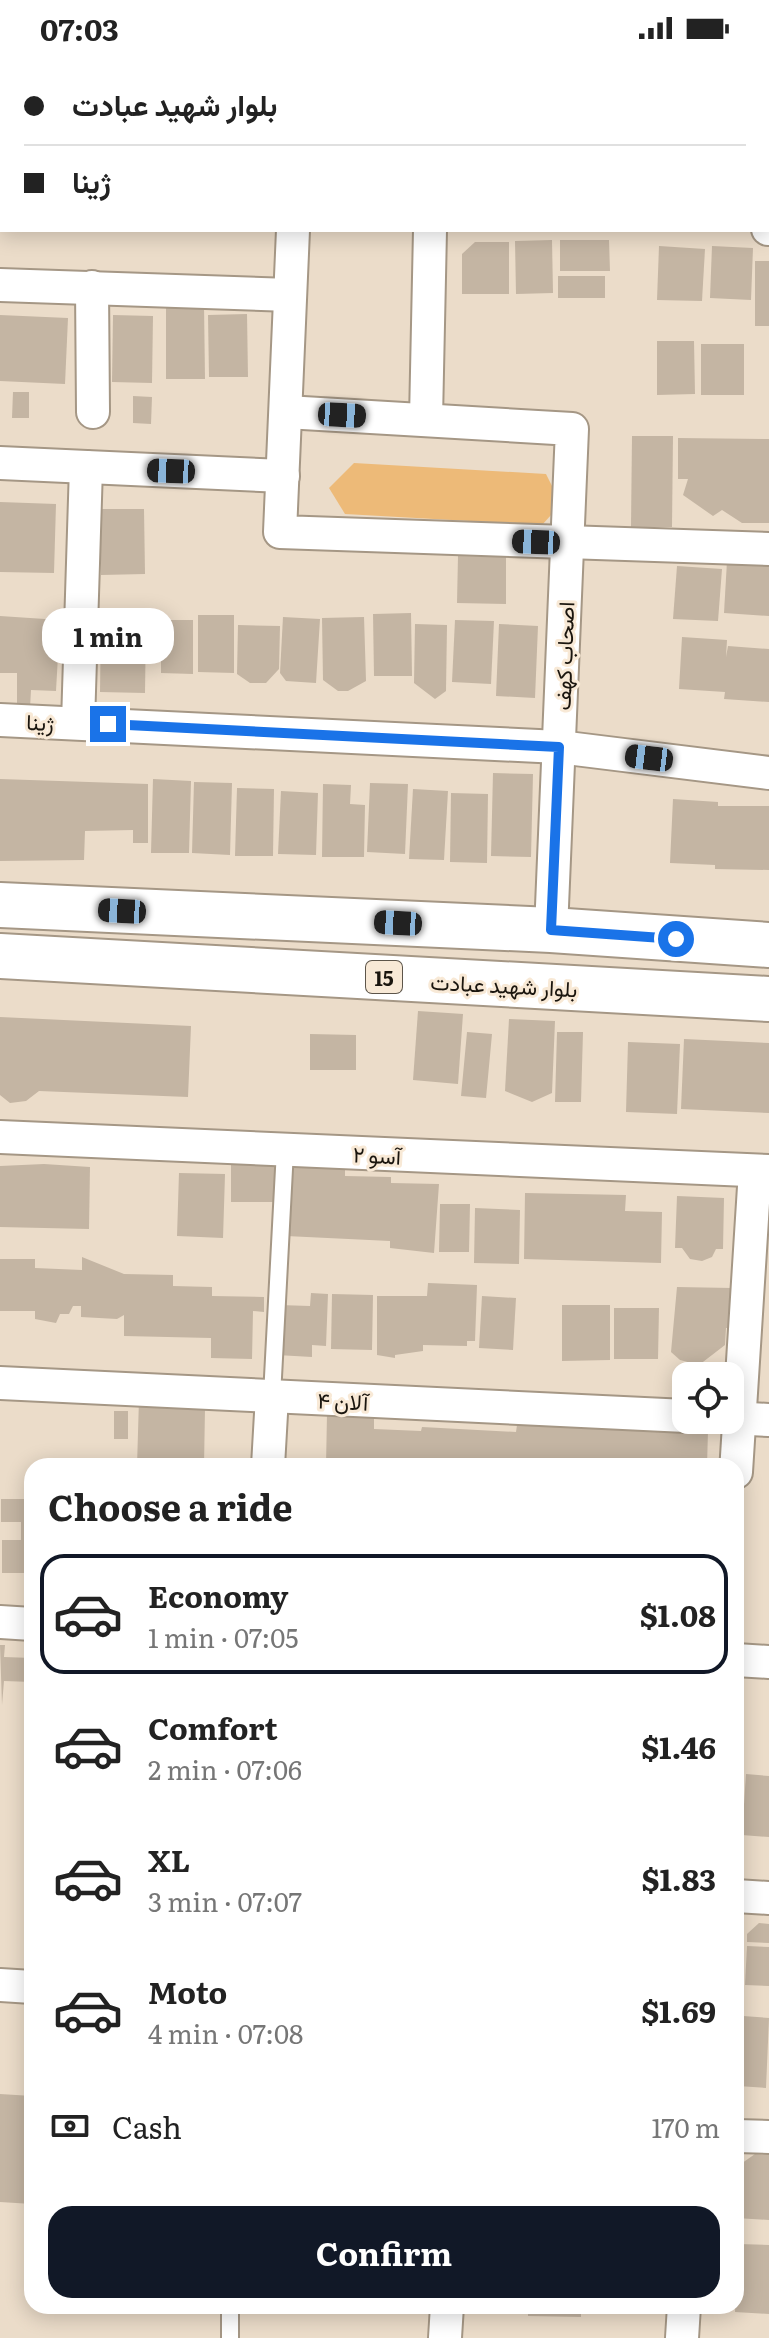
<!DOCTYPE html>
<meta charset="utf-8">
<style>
body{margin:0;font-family:Literata,Vazirmatn,serif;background:#f2f2f2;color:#222;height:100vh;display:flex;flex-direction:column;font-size:30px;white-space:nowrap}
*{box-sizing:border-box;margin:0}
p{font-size:26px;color:#767676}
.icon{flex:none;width:44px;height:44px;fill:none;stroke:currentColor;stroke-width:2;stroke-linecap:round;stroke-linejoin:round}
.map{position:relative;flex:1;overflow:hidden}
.sheet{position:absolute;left:24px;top:1402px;width:720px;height:856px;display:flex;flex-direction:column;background:#fff;border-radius:24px;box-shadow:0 4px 20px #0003}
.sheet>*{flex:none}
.guide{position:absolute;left:0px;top:0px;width:770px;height:176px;box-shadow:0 4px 20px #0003;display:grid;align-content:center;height:176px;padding:0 24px;background:#fff}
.fabs{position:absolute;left:672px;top:1306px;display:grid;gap:16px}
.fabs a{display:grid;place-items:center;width:72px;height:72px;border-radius:16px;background:#fff;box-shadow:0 4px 20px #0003;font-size:40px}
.end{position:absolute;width:36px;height:36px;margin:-18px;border:10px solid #1a73e8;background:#fff;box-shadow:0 0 0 4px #fff}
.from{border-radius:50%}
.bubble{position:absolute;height:56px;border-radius:24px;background:#fff;box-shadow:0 4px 20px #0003;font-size:26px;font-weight:700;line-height:56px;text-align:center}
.car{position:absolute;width:24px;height:48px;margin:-24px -12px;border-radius:10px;box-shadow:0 0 6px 2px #0007;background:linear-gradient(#222 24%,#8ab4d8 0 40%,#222 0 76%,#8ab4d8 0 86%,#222 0)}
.guide b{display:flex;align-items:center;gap:28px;height:76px;font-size:30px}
.guide b+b{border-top:2px solid #e0e0e0}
.guide i{width:20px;height:20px;background:#222}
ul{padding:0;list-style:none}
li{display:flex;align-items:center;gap:24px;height:120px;margin:0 16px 12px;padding:0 8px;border:4px solid transparent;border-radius:24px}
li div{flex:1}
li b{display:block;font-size:30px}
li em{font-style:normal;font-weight:700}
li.current{border-color:#111827}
li>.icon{width:72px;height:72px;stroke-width:1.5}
h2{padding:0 24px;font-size:36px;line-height:96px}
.pay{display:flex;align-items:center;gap:20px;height:88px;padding:0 24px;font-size:30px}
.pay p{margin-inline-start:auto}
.primary-button{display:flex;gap:16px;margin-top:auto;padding:16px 24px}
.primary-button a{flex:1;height:92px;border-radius:24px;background:#111827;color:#fff;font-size:32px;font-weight:700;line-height:92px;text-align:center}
.status{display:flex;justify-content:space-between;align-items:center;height:56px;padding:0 40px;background:#fff;direction:ltr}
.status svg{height:22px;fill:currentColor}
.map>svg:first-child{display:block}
.green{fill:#edba78}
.building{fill:#c4b5a3}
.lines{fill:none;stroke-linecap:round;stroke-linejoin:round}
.lane-casing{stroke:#a59785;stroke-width:20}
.street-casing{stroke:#a59785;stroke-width:36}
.primary-casing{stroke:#a59785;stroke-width:48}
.lane{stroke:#fff;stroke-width:16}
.street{stroke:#fff;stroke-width:32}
.primary{stroke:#fff;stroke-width:44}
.route{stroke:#1a73e8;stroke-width:10}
.labels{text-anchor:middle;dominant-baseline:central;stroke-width:6;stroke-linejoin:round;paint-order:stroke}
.shield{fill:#f8e9d6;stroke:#5d554a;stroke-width:2}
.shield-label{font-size:20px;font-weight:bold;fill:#1a150e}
.street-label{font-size:22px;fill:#1a150e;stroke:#f8e9d6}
</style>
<div class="status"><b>07:03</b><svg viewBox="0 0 49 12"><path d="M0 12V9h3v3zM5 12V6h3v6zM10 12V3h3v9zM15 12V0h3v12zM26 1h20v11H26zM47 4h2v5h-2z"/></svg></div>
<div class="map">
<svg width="769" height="2282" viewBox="0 0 769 2282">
<rect width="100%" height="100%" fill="#ebdcc9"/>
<path class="green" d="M 354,407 L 546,418 L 561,448 L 542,469 L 345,458 L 329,432 Z"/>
<g class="building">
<path d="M 552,184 L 553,237 L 516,238 L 515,185 Z"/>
<path d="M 560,184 L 609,184 L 610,215 L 560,215 Z"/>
<path d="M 475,186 L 509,186 L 509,238 L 462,238 L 462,198 Z"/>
<path d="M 659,190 L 705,193 L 702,245 L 657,244 Z"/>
<path d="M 712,190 L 753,192 L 751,244 L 710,242 Z"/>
<rect x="755" y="205" width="14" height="65"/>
<rect x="558" y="220" width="47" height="22"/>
<path d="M 204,248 L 205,323 L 166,323 L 166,249 Z"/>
<path d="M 247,258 L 248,321 L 209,321 L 208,259 Z"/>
<path d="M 0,259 L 68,262 L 65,328 L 0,325 Z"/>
<path d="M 113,259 L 153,260 L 152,327 L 112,326 Z"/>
<path d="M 657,285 L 694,285 L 695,338 L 657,339 Z"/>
<rect x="701" y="288" width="43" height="51"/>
<path d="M 13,336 L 29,336 L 29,362 L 12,362 Z"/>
<path d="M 133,340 L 152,341 L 151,368 L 133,367 Z"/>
<path d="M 632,380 L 673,380 L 672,471 L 631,471 Z"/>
<path d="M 678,382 L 769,383 L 769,467 L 742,467 L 722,454 L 713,460 L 683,439 L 688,423 L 678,423 Z"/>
<path d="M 0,446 L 56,448 L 54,517 L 0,516 Z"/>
<path d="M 101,453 L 144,453 L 145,518 L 101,519 Z"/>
<path d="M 458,500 L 506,501 L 506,548 L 457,547 Z"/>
<path d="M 727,505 L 769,507 L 769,560 L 724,557 Z"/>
<path d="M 677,510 L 722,513 L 718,565 L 673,563 Z"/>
<path d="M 411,557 L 412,620 L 374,620 L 373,558 Z"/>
<path d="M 198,559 L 234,559 L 234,617 L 198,616 Z"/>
<path d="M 0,560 L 60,564 L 56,635 L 31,634 L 30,652 L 17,651 L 17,617 L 0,617 Z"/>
<path d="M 283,561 L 320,563 L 316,627 L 286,625 L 280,617 Z"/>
<path d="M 364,561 L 366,625 L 348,635 L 338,635 L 323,624 L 322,562 Z"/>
<path d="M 101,564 L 146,565 L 145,637 L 100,636 Z"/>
<path d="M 161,564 L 193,564 L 193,618 L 161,617 Z"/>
<path d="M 455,564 L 494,565 L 491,628 L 452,626 Z"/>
<path d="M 415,568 L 447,569 L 446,635 L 435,643 L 414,627 Z"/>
<path d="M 499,568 L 538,570 L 535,642 L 496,640 Z"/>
<path d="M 238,569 L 280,570 L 279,613 L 266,627 L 250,627 L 237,618 Z"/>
<path d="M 682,581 L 727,584 L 726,601 L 728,590 L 769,593 L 769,646 L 724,643 L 725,636 L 679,633 Z"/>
<path d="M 493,717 L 533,718 L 531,801 L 491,800 Z"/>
<path d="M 0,723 L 148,728 L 148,787 L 133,787 L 133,774 L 85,775 L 84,804 L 0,805 Z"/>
<path d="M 153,723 L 191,725 L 189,797 L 151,797 Z"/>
<path d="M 194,726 L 232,727 L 230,799 L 192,797 Z"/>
<path d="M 370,727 L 408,728 L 405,798 L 367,796 Z"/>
<path d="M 323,728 L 351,729 L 350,748 L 365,749 L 364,801 L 322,801 Z"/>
<path d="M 237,732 L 274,733 L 273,800 L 235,800 Z"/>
<path d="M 413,733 L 448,735 L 444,804 L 409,803 Z"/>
<path d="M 281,735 L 318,737 L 316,799 L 278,798 Z"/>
<path d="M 451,737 L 488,738 L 487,807 L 450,806 Z"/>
<path d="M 673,743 L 718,746 L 718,750 L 769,750 L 769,814 L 715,813 L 715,809 L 670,807 Z"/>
<path d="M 418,955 L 463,958 L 458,1028 L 413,1024 Z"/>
<path d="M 0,961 L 191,970 L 188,1041 L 39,1035 L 26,1045 L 10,1047 L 0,1039 Z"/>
<path d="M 509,963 L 555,965 L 552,1037 L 532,1046 L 505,1035 Z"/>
<path d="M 467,976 L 492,978 L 486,1042 L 461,1040 Z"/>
<path d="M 557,976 L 583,976 L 581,1046 L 555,1046 Z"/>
<path d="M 310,978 L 356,979 L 356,1014 L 310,1014 Z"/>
<path d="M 684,983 L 769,987 L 769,1057 L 681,1053 Z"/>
<path d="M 628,986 L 680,988 L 677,1058 L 626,1056 Z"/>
<path d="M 231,1105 L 278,1105 L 277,1146 L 231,1146 Z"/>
<path d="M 44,1108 L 90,1111 L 89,1173 L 0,1171 L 0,1110 Z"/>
<path d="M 287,1108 L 345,1109 L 345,1120 L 391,1121 L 391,1127 L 439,1128 L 434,1197 L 390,1192 L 390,1185 L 286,1180 Z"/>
<path d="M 179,1117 L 225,1118 L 223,1182 L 177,1180 Z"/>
<path d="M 525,1137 L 626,1139 L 625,1155 L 662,1156 L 661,1207 L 524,1203 Z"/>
<path d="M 677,1140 L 724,1142 L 723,1193 L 716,1193 L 712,1201 L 702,1205 L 690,1203 L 682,1192 L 675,1192 Z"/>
<path d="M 440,1148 L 470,1148 L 469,1196 L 439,1196 Z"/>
<path d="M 475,1152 L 520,1154 L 519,1208 L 474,1207 Z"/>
<path d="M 82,1201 L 124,1218 L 173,1219 L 173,1230 L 212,1231 L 212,1240 L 264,1241 L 264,1256 L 253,1255 L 252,1303 L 211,1302 L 211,1282 L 124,1280 L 124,1259 L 117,1263 L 81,1261 L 81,1250 L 73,1250 L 69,1258 L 60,1258 L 56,1267 L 35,1263 L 35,1255 L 0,1255 L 0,1203 L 35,1203 L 35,1212 L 82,1214 Z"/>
<path d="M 428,1227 L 477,1229 L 475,1285 L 467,1285 L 467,1290 L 423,1289 L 423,1295 L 395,1299 L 395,1302 L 377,1299 L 377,1240 L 427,1240 Z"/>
<path d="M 677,1231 L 732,1232 L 731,1272 L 726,1272 L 725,1289 L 699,1309 L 680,1304 L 671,1296 Z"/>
<path d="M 311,1237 L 328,1238 L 326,1290 L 312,1289 L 312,1301 L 277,1299 L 279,1249 L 310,1250 Z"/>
<path d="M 332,1238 L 373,1239 L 372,1294 L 331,1293 Z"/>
<path d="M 482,1240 L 516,1242 L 513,1294 L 479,1292 Z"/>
<path d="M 562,1249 L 610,1249 L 610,1304 L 562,1305 Z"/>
<path d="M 614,1252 L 659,1252 L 658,1303 L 614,1303 Z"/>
<path d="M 139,1343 L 155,1344 L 155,1351 L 205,1352 L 204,1410 L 137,1410 Z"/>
<rect x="114" y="1355" width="14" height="28"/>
<path d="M 327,1358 L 374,1360 L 374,1373 L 421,1375 L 422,1371 L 516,1376 L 517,1369 L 708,1375 L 707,1410 L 326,1410 Z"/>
<path d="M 28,1435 L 32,1435 L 32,1517 L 2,1517 L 2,1484 L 21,1484 L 21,1466 L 1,1466 L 1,1443 L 25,1443 Z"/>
<path d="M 0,1589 L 5,1589 L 4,1601 L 32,1602 L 32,1626 L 4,1625 L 2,1649 Z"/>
<path d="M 746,1718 L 769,1720 L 769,1781 L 742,1779 Z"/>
<path d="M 759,1867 L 769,1868 L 769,1887 L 747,1886 L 747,1878 Z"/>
<path d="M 747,1890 L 769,1891 L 769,1930 L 745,1929 Z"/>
<path d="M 743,1960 L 769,1962 L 766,2032 L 738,2030 Z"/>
<path d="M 0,2038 L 32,2040 L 32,2148 L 0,2146 Z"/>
<path d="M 755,2098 L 769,2099 L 769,2164 L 736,2162 L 738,2110 Z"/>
<path d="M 738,2188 L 769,2189 L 769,2258 L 735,2256 Z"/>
<path d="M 475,2250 L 633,2250 L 633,2256 L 581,2255 L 581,2261 L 528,2260 L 528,2254 Z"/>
</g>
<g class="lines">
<g class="lane-casing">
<g id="lane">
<path d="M 272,1340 L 285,1094"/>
<path d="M 230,2282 L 230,2250"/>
</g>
</g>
<g class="street-casing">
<g id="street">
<path d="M 303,2 L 304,0"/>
<path d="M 435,2 L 435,0"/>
<path d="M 0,68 L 2,68"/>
<path d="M 768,173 L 769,173"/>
<path d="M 293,174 L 280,476 L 769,493"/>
<path d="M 0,229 L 290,239"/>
<path d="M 92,231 L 93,356"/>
<path d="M 286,356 L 572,373 L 551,874"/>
<path d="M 426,363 L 430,174"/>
<path d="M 0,407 L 283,420"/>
<path d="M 0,664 L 559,691 L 769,717"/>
<path d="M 78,667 L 86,411"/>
<path d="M 0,1081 L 769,1115"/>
<path d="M 0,1327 L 686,1360"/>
<path d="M 730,1362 L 769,1364"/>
<path d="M 268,1410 L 272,1340"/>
<path d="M 736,1416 L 755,1115"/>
<path d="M 0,1566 L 32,1568"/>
<path d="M 736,1604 L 769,1606"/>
<path d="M 736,1840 L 769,1842"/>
<path d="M 0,1929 L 32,1931"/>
<path d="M 736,2080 L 769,2081"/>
<path d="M 445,2282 L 447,2250"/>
<path d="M 682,2282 L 684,2250"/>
</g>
</g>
<g class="primary-casing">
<g id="primary">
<path d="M 0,849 L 551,874 L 769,889"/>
<path d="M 0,900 L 769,943"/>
</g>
</g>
<use href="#lane" class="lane"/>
<use href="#street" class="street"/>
<use href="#primary" class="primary"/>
</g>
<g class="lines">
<path class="route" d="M 108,668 L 559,691 L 551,874 L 676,883"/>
</g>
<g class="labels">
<rect class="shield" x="366" y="905" width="36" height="32" rx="6"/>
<g class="shield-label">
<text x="384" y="921">15</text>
</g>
<g class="street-label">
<text transform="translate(563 600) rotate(-88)">اصحاب کهف</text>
<text transform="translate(40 665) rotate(2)">ژینا</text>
<text transform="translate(504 928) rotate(3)">بلوار شهید عبادت</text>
<text transform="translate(377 1098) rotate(3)">آسو ۲</text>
<text transform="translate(343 1344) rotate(3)">آلان ۴</text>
</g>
</g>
</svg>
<div class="fabs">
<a><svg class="icon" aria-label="locate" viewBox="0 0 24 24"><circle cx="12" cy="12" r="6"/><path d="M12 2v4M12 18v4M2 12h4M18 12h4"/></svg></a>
</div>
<i class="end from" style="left:676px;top:883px"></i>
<i class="end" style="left:108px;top:668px"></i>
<div class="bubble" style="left:42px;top:552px;width:132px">1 min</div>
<i class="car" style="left:342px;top:359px;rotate:93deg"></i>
<i class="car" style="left:171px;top:415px;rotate:272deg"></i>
<i class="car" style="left:536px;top:486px;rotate:272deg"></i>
<i class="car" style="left:649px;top:702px;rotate:277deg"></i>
<i class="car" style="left:122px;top:855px;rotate:273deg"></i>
<i class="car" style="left:398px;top:867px;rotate:273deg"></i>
<div class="guide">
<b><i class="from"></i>بلوار شهید عبادت</b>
<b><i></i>ژینا</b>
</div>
<section class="sheet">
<h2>Choose a ride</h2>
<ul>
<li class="current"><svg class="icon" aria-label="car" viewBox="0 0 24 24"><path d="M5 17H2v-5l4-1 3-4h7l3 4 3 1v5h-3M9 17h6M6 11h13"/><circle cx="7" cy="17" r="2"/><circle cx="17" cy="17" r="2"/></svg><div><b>Economy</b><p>1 min · 07:05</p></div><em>$1.08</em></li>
<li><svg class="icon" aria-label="car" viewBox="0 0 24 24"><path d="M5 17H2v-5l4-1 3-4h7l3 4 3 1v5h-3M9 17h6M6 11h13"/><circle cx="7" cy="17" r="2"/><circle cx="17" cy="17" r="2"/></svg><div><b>Comfort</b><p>2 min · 07:06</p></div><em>$1.46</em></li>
<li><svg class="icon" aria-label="car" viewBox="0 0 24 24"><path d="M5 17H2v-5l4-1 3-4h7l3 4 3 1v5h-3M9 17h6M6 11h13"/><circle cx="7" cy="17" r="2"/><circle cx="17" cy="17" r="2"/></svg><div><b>XL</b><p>3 min · 07:07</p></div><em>$1.83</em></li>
<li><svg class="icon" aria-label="car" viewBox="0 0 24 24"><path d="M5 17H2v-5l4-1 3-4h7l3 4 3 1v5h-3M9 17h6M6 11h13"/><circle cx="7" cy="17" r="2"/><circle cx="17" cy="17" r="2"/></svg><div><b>Moto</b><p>4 min · 07:08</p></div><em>$1.69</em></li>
</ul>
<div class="pay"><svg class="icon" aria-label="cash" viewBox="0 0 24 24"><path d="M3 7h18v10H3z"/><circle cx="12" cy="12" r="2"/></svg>Cash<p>170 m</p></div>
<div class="primary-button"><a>Confirm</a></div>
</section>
</div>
